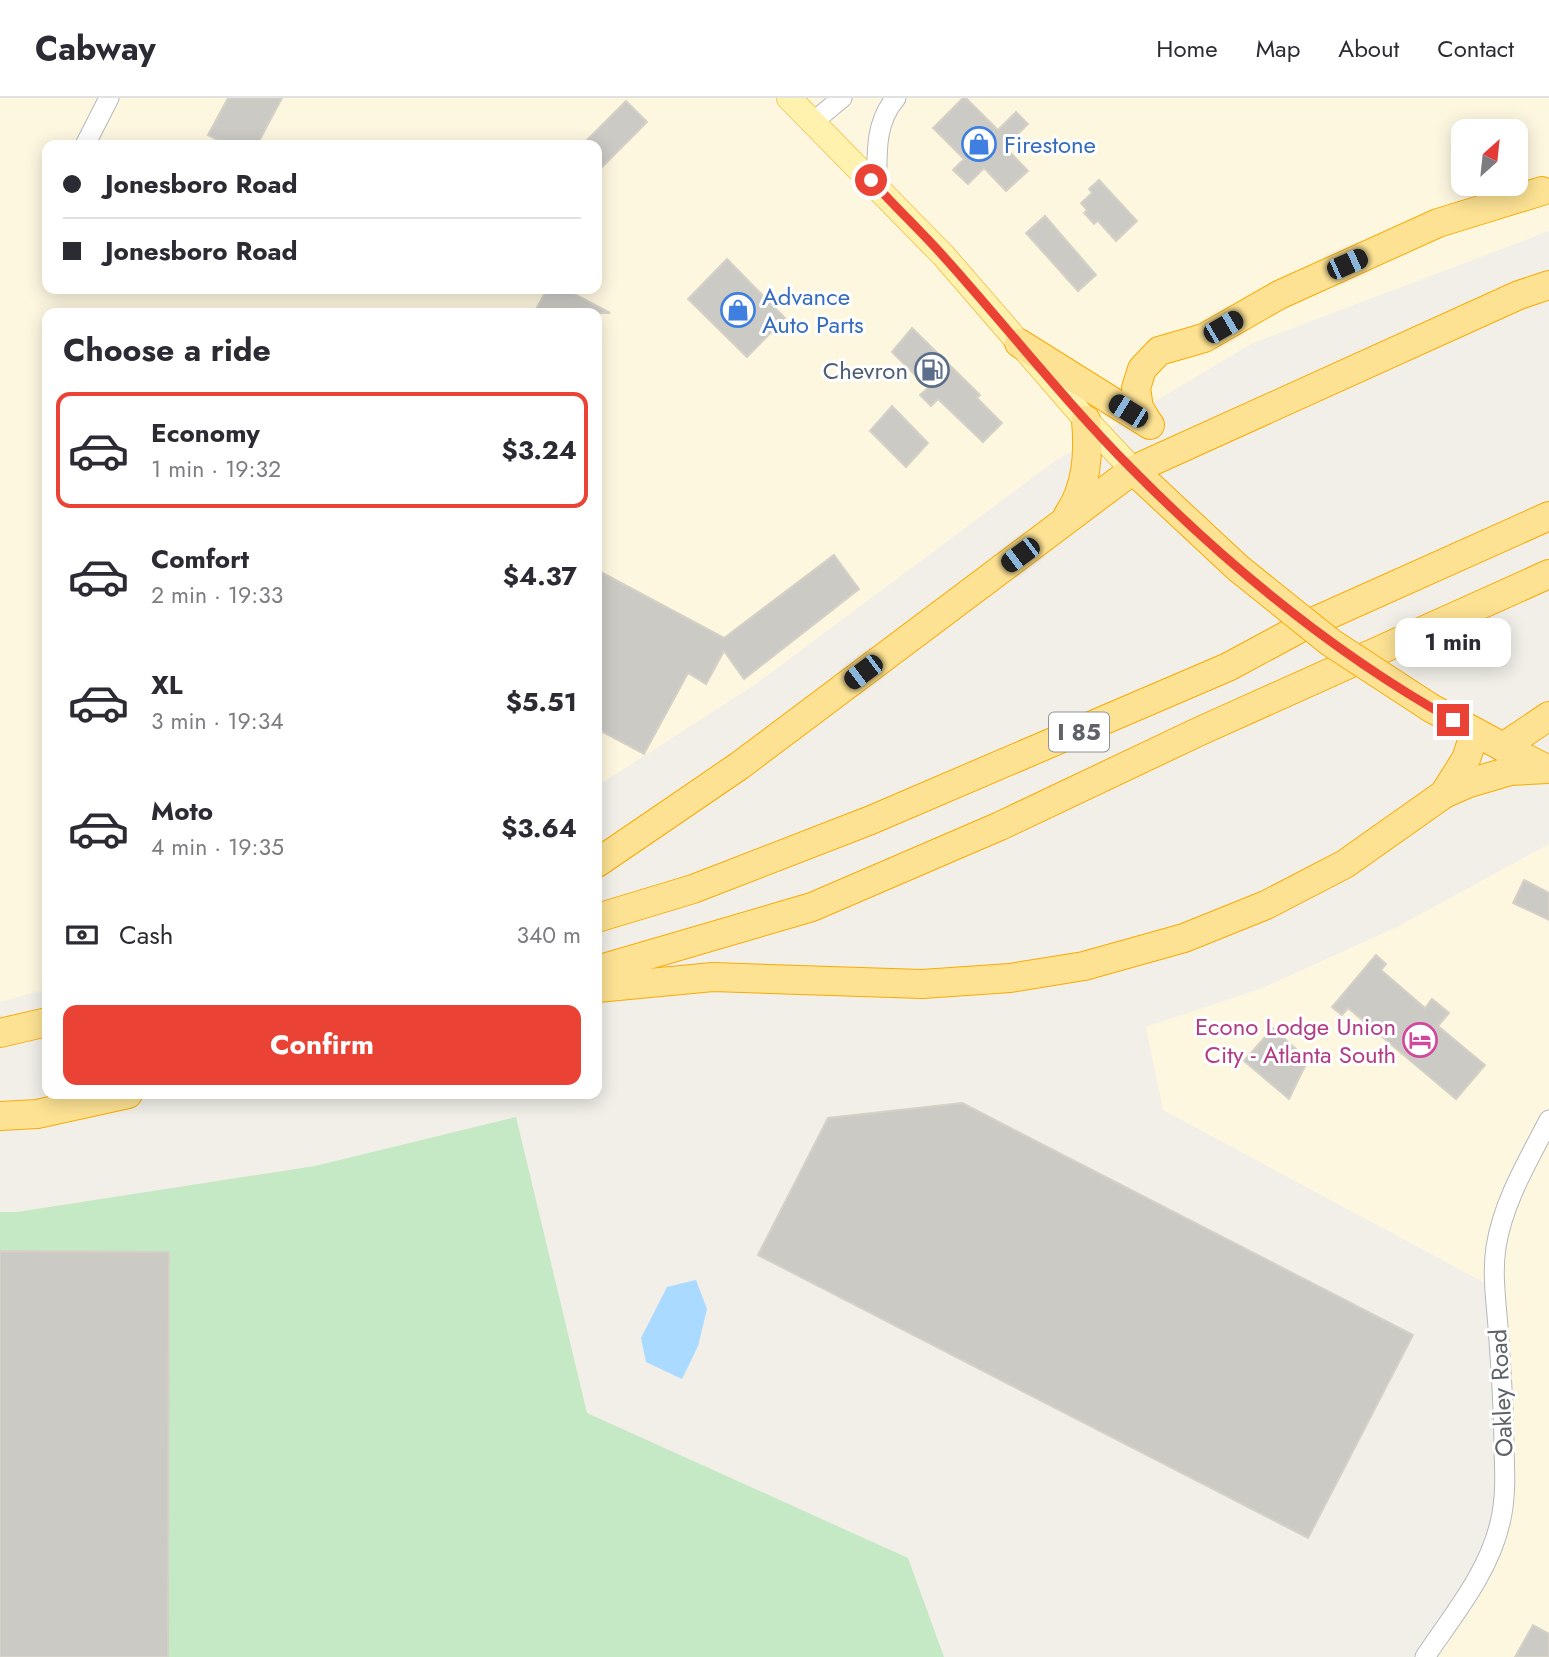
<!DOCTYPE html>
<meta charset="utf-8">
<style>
body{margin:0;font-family:Jost,sans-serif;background:#f2f2f3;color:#2b2b33;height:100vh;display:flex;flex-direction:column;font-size:26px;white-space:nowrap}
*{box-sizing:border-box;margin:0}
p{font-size:23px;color:#7c7c81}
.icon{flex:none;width:38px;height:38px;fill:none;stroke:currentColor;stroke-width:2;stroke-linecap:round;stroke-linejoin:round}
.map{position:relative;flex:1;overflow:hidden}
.drawer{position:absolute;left:42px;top:210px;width:560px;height:791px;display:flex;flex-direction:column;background:#fff;border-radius:14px;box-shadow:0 4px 18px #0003}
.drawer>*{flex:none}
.hud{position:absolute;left:42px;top:42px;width:560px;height:154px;border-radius:14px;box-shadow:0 4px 18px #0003;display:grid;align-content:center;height:154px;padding:0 21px;background:#fff}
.needle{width:46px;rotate:27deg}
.buttons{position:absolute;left:1451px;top:21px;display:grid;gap:14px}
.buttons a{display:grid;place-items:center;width:77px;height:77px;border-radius:14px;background:#fff;box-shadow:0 4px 18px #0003;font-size:35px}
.end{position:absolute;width:32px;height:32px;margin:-16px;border:9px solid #ea4335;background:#fff;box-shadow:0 0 0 4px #fff}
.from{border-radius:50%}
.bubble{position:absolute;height:49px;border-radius:14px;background:#fff;box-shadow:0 4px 18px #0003;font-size:23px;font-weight:700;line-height:49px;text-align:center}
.car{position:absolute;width:21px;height:42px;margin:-21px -10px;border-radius:9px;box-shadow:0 0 5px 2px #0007;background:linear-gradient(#222 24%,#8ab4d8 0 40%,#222 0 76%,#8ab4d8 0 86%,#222 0)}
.hud b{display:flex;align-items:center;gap:24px;height:66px;font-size:26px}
.hud b+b{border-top:2px solid #e1e1e2}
.hud i{width:18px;height:18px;background:#2b2b33}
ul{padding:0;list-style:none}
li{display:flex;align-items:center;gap:21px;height:116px;margin:0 14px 10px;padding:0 7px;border:4px solid transparent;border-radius:14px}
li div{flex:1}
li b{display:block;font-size:26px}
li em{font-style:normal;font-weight:700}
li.on{border-color:#ea4335}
li>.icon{width:63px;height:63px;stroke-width:1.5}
h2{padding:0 21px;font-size:32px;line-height:84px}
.pay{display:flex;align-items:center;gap:18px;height:77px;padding:0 21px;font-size:26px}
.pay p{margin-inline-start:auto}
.button{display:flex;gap:14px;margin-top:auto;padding:14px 21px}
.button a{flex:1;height:80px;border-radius:14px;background:#ea4335;color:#fff;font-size:28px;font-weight:700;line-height:80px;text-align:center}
header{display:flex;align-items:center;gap:42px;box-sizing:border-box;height:98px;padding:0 35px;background:#fff;border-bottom:2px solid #e1e1e2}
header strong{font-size:33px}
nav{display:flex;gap:38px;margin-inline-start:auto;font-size:24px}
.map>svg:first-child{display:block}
.commercial{fill:#fef7e0;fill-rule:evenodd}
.green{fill:#c5e8c5}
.water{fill:#aadaff}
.building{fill:#cccac5;stroke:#d6d1c6;stroke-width:2}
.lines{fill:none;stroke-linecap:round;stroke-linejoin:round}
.minor-casing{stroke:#b5b8bc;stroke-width:21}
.major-casing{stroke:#f2c960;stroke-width:26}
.highway-casing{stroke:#f9ab00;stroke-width:30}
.minor{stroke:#fff;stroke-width:19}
.major{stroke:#fff2af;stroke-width:24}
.highway{stroke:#fde293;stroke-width:28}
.highway-bridge-casing{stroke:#f9ab00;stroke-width:30;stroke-linecap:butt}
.highway-bridge{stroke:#fde293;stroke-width:28}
.route{stroke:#ea4335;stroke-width:9}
.labels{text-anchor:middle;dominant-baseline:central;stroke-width:6;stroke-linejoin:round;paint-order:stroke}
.shield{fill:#fff;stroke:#8f9295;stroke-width:2}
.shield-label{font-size:23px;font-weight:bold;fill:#5f6368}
.shop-label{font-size:24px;fill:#366cbe;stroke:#fff;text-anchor:start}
.service-label{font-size:24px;fill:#4e5e75;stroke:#fff;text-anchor:end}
.hotel-label{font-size:24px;fill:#b23c85;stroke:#fff;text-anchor:end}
.street-label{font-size:24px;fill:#5f6368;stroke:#fff}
</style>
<header>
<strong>Cabway</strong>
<nav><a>Home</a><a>Map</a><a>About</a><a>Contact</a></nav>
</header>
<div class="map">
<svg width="1549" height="1559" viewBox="0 0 1549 1559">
<rect width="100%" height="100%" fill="#f1efe8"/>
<g class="commercial">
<path d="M 0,0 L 1549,0 L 1549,133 L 1251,246 L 1052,365 L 756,586 L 597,688 L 597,215 L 47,215 L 47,891 L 0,904 ZM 1463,33 L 1516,33 L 1516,86 L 1463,86 ZM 47,47 L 597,47 L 597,191 L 47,191 Z"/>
<path d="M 1549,746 L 1549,1559 L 1432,1559 L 1509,1429 L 1500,1193 L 1163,1012 L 1146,929 L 1260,891 L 1397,829 Z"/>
</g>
<path class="green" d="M 516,1019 L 587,1315 L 908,1460 L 944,1559 L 0,1559 L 0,1114 L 17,1114 L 315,1068 Z"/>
<path class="water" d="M 696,1182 L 707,1211 L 698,1248 L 682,1281 L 646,1264 L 641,1240 L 667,1189 Z"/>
<g class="building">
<path d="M 228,0 L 282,0 L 257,47 L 228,47 L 208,37 Z"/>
<path d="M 963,0 L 966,0 L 998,32 L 1016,14 L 1028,26 L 1005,49 L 1028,73 L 1006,93 L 984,70 L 968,86 L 953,72 L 964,61 L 933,30 Z"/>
<path d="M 626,3 L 647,24 L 597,74 L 597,47 L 582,47 Z"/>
<path d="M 1099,82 L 1137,123 L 1116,143 L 1098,123 L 1094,126 L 1084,115 L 1087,112 L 1081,105 L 1092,95 L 1089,91 Z"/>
<path d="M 1045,118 L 1096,177 L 1078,193 L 1026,135 Z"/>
<path d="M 727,161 L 785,220 L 747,259 L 688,201 Z"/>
<path d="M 547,191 L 565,191 L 610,215 L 534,215 Z"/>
<path d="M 912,230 L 980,297 L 977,300 L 1002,325 L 983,344 L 938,301 L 931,308 L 920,297 L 928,290 L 892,254 Z"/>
<path d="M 892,308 L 928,345 L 906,369 L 870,333 Z"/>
<path d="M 834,457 L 859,491 L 744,581 L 724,553 L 706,586 L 688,575 L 644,656 L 597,631 L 597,472 L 724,540 Z"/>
<path d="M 1524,782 L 1549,795 L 1549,822 L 1513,805 Z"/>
<path d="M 1376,857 L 1386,866 L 1381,872 L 1425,910 L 1432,901 L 1449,915 L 1438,928 L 1485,967 L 1456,1001 L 1348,910 L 1342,917 L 1332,909 Z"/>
<path d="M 1273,930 L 1308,962 L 1289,1001 L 1244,963 Z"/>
<path d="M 962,1005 L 1413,1237 L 1308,1440 L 758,1157 L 828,1020 Z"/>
<path d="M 0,1153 L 169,1154 L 168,1559 L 0,1559 Z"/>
<path d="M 1533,1527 L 1549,1536 L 1549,1559 L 1515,1559 Z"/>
</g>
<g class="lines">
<g class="minor-casing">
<g id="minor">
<path d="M 813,24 L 842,0"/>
<path d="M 85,47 L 109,0"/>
<path d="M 877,89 C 877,58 874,25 896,0"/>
<path d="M 1425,1559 C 1453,1517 1488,1476 1500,1425 C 1506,1401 1505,1376 1504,1351 C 1504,1310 1501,1270 1498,1229 C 1496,1202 1492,1176 1496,1149 C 1503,1104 1528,1063 1549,1022"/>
</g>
</g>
<g class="major-casing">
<path id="major" d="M 789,0 L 943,157 L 1086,322 L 1133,372"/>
</g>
<g class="highway-casing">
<g id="highway">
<path d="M 1019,245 L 1150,327"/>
<path d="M 1149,326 L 1139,310 L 1136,290 L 1142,271 L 1159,253 L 1204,240 L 1279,197 L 1438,125 L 1542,93"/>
<path d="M 1133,372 L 1238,470"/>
<path d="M 1068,417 C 1087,389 1089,356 1086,322"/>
<path d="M 1431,610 L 1503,649 L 1543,669"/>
<path d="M 1503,649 L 1549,618"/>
<path d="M 1444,696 L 1466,661 L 1475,634"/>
<path d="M 597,765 L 739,668 L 1133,372 L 1519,197 L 1549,187"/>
<path d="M 597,820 L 693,791 L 871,722 L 1228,569 L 1306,527 L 1549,418"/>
<path d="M 597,872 L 812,809 L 1000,728 L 1198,634 L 1549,476"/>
<path d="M 597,890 L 713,879 L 922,886 L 1010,880 L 1084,868 L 1184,840 L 1266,807 L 1345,766 L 1444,696 L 1469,685 L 1510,673 L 1547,671"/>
<path d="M 0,935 L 47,924"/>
<path d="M 0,1018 L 37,1016 L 128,996"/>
</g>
</g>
<use href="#minor" class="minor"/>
<use href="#major" class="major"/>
<use href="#highway" class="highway"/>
<g class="highway-bridge-casing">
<path id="highway-bridge" d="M 1238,470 L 1330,544 L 1431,610"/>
</g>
<use href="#highway-bridge" class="highway-bridge"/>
</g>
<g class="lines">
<path class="route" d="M 871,82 C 894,108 920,132 944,159 C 1007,229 1066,305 1133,372 C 1228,468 1335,556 1453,622"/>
</g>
<defs>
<g id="shop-ring" transform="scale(1.75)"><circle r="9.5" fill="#fff" stroke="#3f7fe0" stroke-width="1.5"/><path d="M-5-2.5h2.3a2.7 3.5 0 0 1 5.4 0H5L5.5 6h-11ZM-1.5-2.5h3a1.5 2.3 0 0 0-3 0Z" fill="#3f7fe0"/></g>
<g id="fuel-ring" transform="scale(1.75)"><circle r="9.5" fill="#fff" stroke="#5c6f8a" stroke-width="1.5"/><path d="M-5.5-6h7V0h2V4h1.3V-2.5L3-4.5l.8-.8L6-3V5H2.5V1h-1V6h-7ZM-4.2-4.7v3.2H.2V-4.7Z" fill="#5c6f8a"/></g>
<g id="hotel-ring" transform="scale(1.75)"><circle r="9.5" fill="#fff" stroke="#d1479c" stroke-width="1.5"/><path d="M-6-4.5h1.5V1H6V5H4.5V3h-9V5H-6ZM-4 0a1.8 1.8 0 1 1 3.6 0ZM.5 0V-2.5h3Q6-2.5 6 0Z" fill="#d1479c"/></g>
</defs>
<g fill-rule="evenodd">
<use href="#shop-ring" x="979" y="46"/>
<use href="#shop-ring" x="738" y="212"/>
<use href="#fuel-ring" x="932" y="272"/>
<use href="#hotel-ring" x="1420" y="942"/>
</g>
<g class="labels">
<rect class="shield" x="1049" y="614.5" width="60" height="39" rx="5"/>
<g class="shield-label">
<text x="1079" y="634">I 85</text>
</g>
<g class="shop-label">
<text x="1004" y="46">Firestone</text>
<text x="762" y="198">Advance<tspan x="762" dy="28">Auto Parts</tspan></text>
</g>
<g class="service-label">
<text x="908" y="272">Chevron</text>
</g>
<g class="hotel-label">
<text x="1396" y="928">Econo Lodge Union<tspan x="1396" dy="28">City - Atlanta South</tspan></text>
</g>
<g class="street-label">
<text transform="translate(1501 1295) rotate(-93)">Oakley Road</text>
</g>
</g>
</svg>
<div class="buttons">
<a><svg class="needle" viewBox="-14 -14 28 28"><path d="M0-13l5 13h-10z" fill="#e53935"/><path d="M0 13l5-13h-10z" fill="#7c7c81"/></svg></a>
</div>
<i class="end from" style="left:871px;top:82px"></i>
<i class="end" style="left:1453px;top:622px"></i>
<div class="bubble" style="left:1395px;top:520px;width:116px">1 min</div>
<i class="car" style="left:1347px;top:166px;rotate:66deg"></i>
<i class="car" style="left:1223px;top:229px;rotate:60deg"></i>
<i class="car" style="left:1128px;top:313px;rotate:302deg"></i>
<i class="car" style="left:1020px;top:457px;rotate:233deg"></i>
<i class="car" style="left:863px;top:574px;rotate:233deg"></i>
<div class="hud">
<b><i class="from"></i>Jonesboro Road</b>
<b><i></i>Jonesboro Road</b>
</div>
<section class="drawer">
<h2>Choose a ride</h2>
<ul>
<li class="on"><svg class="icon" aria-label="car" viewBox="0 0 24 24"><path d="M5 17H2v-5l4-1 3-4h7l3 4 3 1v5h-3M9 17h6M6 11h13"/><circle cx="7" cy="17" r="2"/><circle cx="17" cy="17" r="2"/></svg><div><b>Economy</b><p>1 min · 19:32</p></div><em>$3.24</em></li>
<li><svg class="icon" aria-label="car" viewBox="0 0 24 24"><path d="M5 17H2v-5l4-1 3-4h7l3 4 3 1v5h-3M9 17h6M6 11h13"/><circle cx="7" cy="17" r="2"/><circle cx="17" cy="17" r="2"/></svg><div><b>Comfort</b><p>2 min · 19:33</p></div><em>$4.37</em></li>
<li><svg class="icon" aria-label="car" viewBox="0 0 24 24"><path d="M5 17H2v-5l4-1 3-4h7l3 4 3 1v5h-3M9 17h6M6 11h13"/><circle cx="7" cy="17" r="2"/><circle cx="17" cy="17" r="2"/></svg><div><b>XL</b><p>3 min · 19:34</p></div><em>$5.51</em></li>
<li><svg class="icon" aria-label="car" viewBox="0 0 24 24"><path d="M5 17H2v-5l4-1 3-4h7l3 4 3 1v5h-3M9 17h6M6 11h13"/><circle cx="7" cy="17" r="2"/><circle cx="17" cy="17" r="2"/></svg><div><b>Moto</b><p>4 min · 19:35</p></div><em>$3.64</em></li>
</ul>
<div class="pay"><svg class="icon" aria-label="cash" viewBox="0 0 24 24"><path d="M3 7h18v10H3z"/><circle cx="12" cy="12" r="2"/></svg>Cash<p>340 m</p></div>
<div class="button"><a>Confirm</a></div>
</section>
</div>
